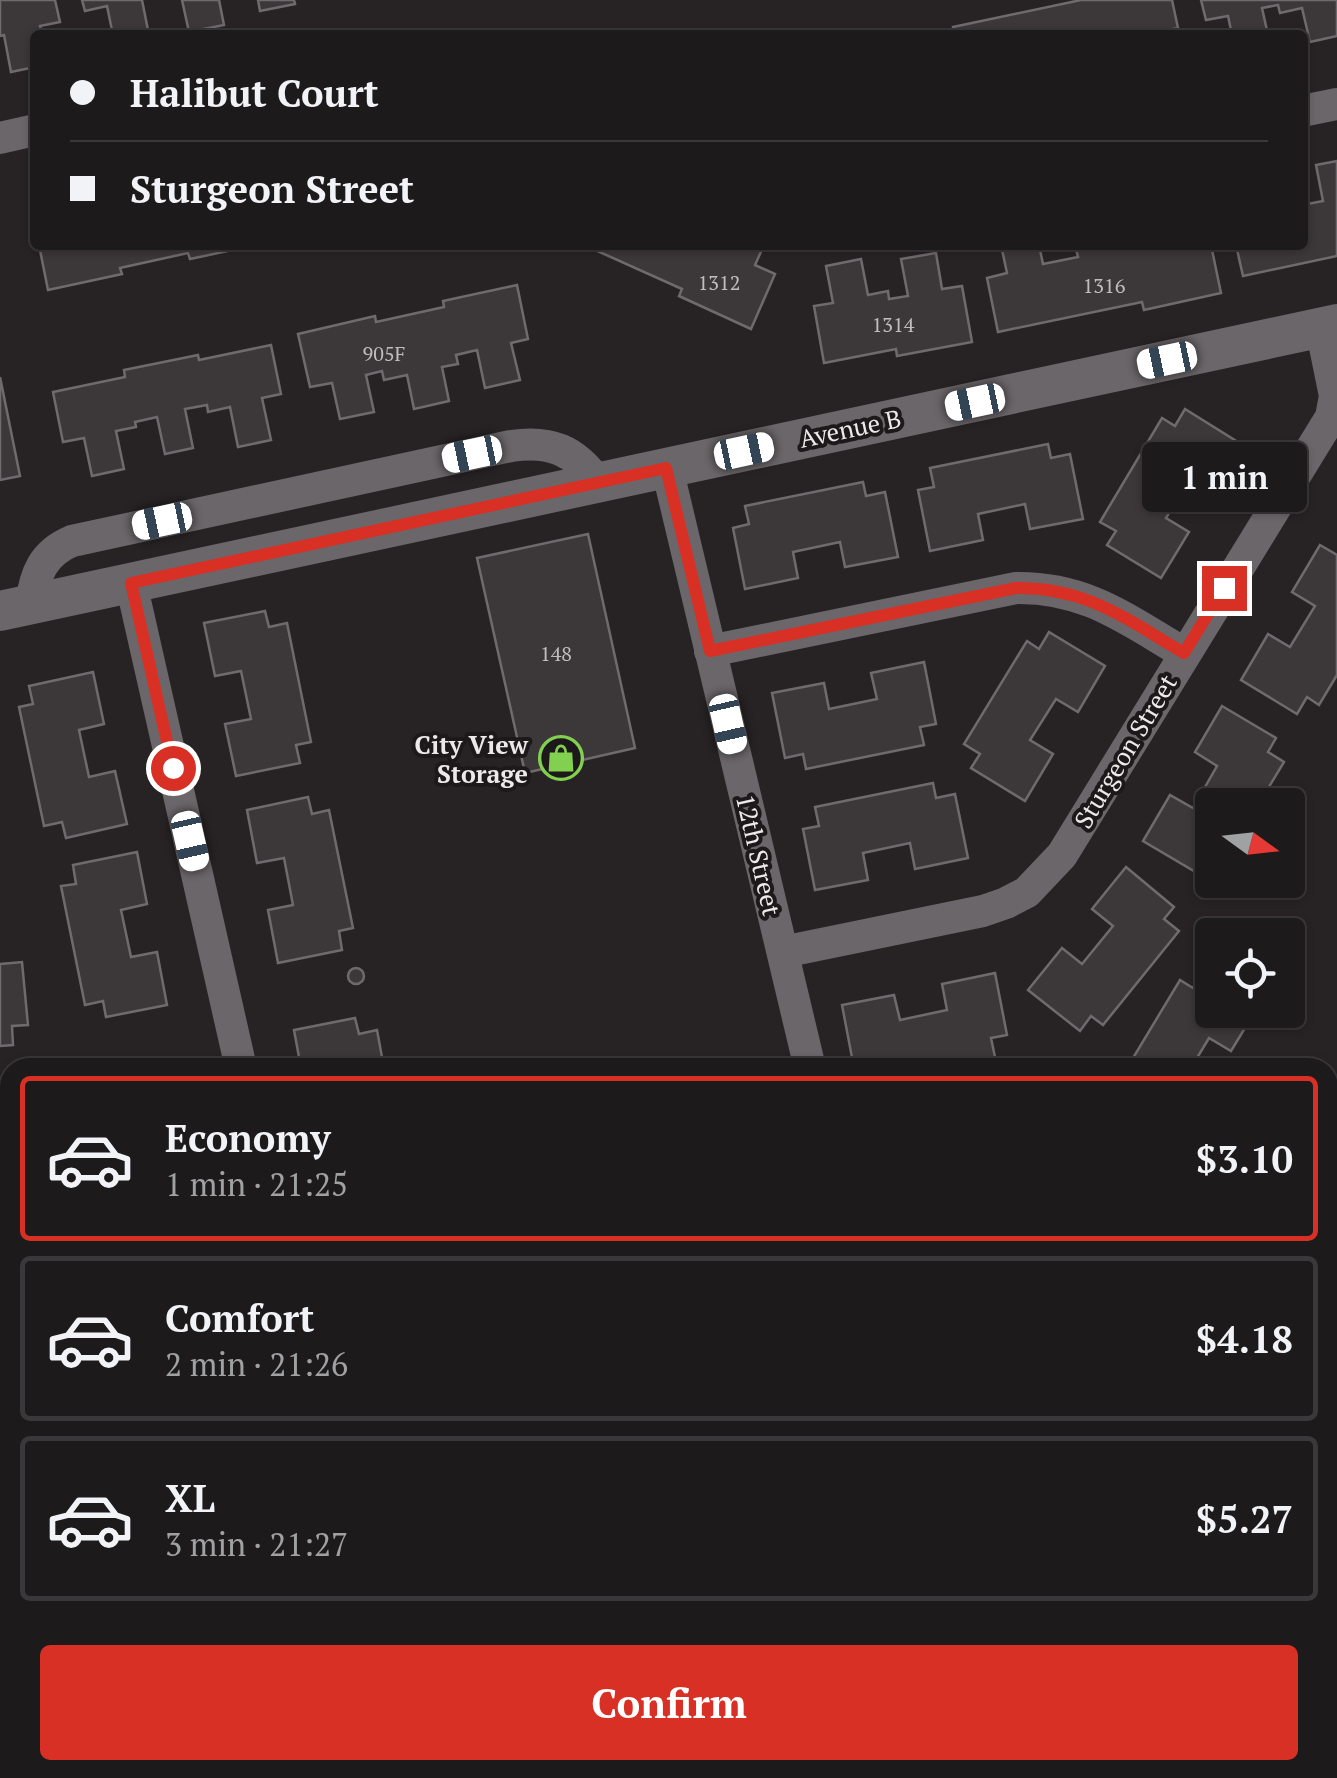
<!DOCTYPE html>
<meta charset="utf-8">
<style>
body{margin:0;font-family:"PT Serif",serif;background:#2a2729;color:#f1f3f6;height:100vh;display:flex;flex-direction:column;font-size:38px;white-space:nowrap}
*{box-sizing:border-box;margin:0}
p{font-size:32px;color:#a0a1a3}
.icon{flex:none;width:55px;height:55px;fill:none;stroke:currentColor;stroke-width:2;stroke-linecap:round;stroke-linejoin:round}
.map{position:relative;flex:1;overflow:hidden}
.side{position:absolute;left:0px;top:1058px;width:1338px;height:722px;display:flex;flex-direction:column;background:#1d1a1c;border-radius:30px 30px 0 0;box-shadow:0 2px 8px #0004,0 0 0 2px #3b383b}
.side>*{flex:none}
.banner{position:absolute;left:30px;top:30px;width:1278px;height:220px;border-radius:10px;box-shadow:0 2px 8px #0004,0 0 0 2px #3b383b;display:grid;align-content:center;height:220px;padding:0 40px;background:#1d1a1c}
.needle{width:65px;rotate:105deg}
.buttons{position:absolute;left:1195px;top:788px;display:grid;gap:20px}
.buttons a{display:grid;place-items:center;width:110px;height:110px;border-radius:10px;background:#1d1a1c;box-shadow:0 2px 8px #0004,0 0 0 2px #3b383b;font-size:50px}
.end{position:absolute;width:45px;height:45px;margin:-22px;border:12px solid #d93025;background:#fff;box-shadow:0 0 0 5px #fff}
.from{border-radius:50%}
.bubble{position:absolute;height:70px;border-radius:10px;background:#1d1a1c;box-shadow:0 2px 8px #0004,0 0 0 2px #3b383b;font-size:32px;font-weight:800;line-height:70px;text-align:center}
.car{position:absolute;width:30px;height:60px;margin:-30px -15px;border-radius:12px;box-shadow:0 0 8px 2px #0007;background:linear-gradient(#fff 24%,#345 0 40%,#fff 0 76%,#345 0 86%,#fff 0)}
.banner b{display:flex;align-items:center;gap:35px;height:95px;font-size:38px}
.banner b+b{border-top:2px solid #3b383b}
.banner i{width:25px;height:25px;background:#f1f3f6}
ul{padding:18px 0 0;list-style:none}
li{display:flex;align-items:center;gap:30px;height:165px;margin:0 20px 15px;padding:0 20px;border:5px solid #3b383b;border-radius:10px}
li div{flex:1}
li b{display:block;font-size:38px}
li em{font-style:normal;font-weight:800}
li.selected{border-color:#d93025}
li>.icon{width:90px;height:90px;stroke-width:1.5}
.button{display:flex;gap:20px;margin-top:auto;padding:20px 40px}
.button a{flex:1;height:115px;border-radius:10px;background:#d93025;color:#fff;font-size:40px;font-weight:800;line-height:115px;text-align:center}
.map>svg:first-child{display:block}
.building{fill:#3c383a;stroke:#6f6a6d;stroke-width:2.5}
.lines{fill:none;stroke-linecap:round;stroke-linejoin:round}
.service{stroke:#6b6669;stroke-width:15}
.minor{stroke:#6b6669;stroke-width:32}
.tertiary{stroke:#6b6669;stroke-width:40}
.route{stroke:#d93025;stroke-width:12}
.labels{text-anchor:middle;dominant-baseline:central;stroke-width:8;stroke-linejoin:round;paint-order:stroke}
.number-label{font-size:20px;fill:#c0bdbe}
.street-label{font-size:25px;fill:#ece9ea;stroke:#1d191b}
.poi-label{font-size:25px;font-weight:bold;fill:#ece9ea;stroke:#1d191b;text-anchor:end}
</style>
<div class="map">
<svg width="1337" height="1778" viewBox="0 0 1337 1778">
<rect width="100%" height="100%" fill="#272325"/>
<g class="building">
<path d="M 0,0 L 55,0 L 60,22 L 40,26 L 42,35 L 35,35 L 35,67 L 11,72 L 4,35 L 0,36 Z"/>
<path d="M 82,0 L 142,0 L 149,35 L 113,35 L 107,6 L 85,11 Z"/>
<path d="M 182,0 L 219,0 L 224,25 L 189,32 Z"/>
<path d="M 258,0 L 294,0 L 295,4 L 260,11 Z"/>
<path d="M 1081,0 L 1172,0 L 1178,28 L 1158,32 L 1158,35 L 955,35 L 953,27 Z"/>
<path d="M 1201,0 L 1337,0 L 1337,36 L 1310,42 L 1302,8 L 1280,13 L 1278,5 L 1262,8 L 1268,35 L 1232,35 L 1228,16 L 1206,20 Z"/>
<path d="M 1337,161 L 1337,256 L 1243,276 L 1236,245 L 1302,245 L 1302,205 L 1323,201 L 1316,165 Z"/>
<path d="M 39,245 L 256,245 L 190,259 L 188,253 L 120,268 L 122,274 L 48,290 Z"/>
<path d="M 584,245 L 711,245 L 721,250 L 723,245 L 764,245 L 755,265 L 775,274 L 751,329 L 679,296 L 682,289 Z"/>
<path d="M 1001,245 L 1039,245 L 1043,264 L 1078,257 L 1075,245 L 1138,245 L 1139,250 L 1149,245 L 1211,245 L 1221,293 L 1144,310 L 1142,302 L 998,332 L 987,278 L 1007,273 Z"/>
<path d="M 936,253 L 942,289 L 962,286 L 972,342 L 897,356 L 896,349 L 824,363 L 814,306 L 833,303 L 826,266 L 861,259 L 868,295 L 888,291 L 889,299 L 908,296 L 901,259 Z"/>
<path d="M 517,285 L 528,339 L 511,343 L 520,380 L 485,388 L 477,350 L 456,355 L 458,364 L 442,367 L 449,401 L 414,409 L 407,375 L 384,380 L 382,371 L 366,375 L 374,412 L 340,419 L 332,383 L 310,387 L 298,334 L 375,316 L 376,322 L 444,307 L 443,301 Z"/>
<path d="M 271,345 L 281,394 L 262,398 L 271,440 L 238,447 L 230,407 L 208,412 L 207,405 L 185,409 L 193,448 L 165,454 L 157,417 L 135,422 L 136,427 L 116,431 L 124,469 L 92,476 L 84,438 L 63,442 L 53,392 L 125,377 L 124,370 L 198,355 L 199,360 Z"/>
<path d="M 0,377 L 20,476 L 0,480 Z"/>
<path d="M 1185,409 L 1241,444 L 1213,489 L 1191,476 L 1166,518 L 1189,532 L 1161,578 L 1107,545 L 1116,531 L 1100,522 L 1162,418 L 1175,426 Z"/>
<path d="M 1048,444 L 1051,458 L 1070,454 L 1083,519 L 1030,529 L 1025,504 L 978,514 L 983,540 L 930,551 L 918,490 L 934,487 L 930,468 Z"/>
<path d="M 863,482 L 866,496 L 885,492 L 898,557 L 845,567 L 840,542 L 793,552 L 798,578 L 745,589 L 733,528 L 749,524 L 745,506 Z"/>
<path d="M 588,534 L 635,748 L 525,773 L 477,558 Z"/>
<path d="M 1320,545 L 1337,555 L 1337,675 L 1319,705 L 1307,697 L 1297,714 L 1241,680 L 1268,634 L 1290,647 L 1315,606 L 1292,592 Z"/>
<path d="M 265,611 L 269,627 L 287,623 L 311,742 L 296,745 L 300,763 L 236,776 L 225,724 L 251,719 L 241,671 L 215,676 L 204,623 Z"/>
<path d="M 1049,632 L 1105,666 L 1078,712 L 1056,699 L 1030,740 L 1053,754 L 1025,801 L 971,768 L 980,754 L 964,744 L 1027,641 L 1039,649 Z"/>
<path d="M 924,662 L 936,724 L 920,727 L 924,745 L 806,769 L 803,754 L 785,758 L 772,693 L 824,683 L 829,709 L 877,699 L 871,673 Z"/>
<path d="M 93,672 L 104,724 L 79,730 L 89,777 L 115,771 L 127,824 L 66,838 L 62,822 L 44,826 L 19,707 L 33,704 L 29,686 Z"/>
<path d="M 1222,706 L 1276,738 L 1268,752 L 1284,762 L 1258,805 L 1212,805 L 1212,860 L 1209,858 L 1199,874 L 1143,841 L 1170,795 L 1193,808 L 1217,766 L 1195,752 Z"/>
<path d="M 933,783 L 936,798 L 955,794 L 968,858 L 915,869 L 910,843 L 863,853 L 868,880 L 815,890 L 803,829 L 819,826 L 815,807 Z"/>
<path d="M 308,797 L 312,814 L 329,810 L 353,928 L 339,931 L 342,950 L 278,963 L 268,910 L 293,905 L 284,858 L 257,863 L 247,810 Z"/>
<path d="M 137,852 L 147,904 L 121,910 L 131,957 L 157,952 L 167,1005 L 106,1017 L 103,1001 L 85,1005 L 61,886 L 76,884 L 73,865 Z"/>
<path d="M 1126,867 L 1174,907 L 1164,919 L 1179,931 L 1103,1025 L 1091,1016 L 1080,1031 L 1028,990 L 1062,948 L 1082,964 L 1113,926 L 1092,909 Z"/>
<path d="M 22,962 L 28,1025 L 12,1026 L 13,1045 L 0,1046 L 0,964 Z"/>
<circle cx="356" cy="976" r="8"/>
<path d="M 1203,971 L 1212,977 L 1212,1010 L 1256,1010 L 1231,1051 L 1209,1038 L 1191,1068 L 1127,1068 L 1180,980 L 1193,988 Z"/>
<path d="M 995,973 L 1007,1035 L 991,1038 L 995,1057 L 939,1068 L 854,1068 L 842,1005 L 894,995 L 900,1020 L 947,1010 L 942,984 Z"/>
<path d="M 355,1018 L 359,1034 L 377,1030 L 384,1068 L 301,1068 L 294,1030 Z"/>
<path d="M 10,1160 L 10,1228 L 0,1231 L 0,1162 Z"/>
<path d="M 1337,1379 L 1337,1495 L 1328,1497 L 1328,1381 Z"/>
<path d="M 10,1461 L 10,1543 L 0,1545 L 0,1463 Z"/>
<path d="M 1337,1532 L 1337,1648 L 1328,1650 L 1328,1534 Z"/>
<path d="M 361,1770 L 495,1770 L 493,1778 L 359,1778 Z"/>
</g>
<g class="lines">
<path class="service" d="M 1328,1340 L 1337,1338"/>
<g class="minor">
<path d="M 1302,111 L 1337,104"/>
<path d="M 0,138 L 35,130"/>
<path d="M 667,468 L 810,1068"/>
<path d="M 131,583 L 241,1068"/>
<path d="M 31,604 C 35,574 43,553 72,541 L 511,446 C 550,440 575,450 598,483"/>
<path d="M 710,651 L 1016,588 C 1086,587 1126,619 1184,653"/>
<path d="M 783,952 L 983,911 L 1006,903 L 1027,892 L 1062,855 L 1331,417 L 1335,396 L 1321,327"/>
<path d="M 0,1626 L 10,1623"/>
<path d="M 1328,1739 L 1337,1737"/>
<path d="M 254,1770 L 255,1778"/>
<path d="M 623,1770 L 625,1778"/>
<path d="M 1162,1778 L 1196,1770"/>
</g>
<path class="tertiary" d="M 0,611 L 1337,324"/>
</g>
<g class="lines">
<path class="route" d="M 173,768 L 131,583 L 666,468 L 710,651 L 1016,588 C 1086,587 1126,619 1184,653 L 1224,588"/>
</g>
<defs>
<g id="shop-ring" transform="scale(2.25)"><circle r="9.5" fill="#1d191b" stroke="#82d04f" stroke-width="1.5"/><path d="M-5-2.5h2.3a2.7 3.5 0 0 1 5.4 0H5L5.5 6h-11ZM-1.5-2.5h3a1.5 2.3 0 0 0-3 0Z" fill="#82d04f"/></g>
</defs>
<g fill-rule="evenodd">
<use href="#shop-ring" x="561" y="758"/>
</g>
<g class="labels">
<g class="number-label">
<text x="719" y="282">1312</text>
<text x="1104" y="285">1316</text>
<text x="893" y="324">1314</text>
<text x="384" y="353">905F</text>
<text x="556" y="653">148</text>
</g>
<g class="street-label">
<text transform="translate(850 428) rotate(-12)">Avenue B</text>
<text transform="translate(1125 751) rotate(-59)">Sturgeon Street</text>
<text transform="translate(759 855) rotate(77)">12th Street</text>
</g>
<g class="poi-label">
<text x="528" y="744">City View<tspan x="528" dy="29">Storage</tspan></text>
</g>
</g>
</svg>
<div class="buttons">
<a><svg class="needle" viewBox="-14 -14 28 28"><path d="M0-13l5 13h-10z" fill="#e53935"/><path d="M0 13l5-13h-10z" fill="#a0a1a3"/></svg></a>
<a><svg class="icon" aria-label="locate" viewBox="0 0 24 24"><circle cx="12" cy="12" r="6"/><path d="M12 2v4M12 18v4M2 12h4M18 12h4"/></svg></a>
</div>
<i class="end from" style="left:173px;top:768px"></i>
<i class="end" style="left:1224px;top:588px"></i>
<div class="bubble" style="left:1142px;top:442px;width:165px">1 min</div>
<i class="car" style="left:1167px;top:360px;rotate:258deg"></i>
<i class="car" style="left:975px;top:402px;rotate:258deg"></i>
<i class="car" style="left:744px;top:451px;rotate:78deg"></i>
<i class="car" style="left:472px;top:454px;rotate:258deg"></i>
<i class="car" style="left:162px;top:521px;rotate:258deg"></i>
<i class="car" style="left:728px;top:724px;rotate:167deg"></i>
<i class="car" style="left:190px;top:841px;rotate:167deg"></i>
<div class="banner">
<b><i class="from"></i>Halibut Court</b>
<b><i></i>Sturgeon Street</b>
</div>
<section class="side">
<ul>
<li class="selected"><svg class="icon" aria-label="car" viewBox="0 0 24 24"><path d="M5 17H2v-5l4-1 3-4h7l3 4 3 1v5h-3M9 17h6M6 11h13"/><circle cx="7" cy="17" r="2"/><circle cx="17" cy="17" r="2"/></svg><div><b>Economy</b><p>1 min · 21:25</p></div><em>$3.10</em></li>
<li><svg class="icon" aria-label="car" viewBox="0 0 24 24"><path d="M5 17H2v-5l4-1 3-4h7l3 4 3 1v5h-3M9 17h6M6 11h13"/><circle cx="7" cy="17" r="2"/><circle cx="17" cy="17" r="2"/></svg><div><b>Comfort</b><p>2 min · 21:26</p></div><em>$4.18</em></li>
<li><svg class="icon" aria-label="car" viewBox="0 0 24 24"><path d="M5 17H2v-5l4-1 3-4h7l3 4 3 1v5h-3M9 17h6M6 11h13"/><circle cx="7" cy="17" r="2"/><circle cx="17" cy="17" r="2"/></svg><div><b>XL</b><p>3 min · 21:27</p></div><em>$5.27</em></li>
</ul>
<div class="button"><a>Confirm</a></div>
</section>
</div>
